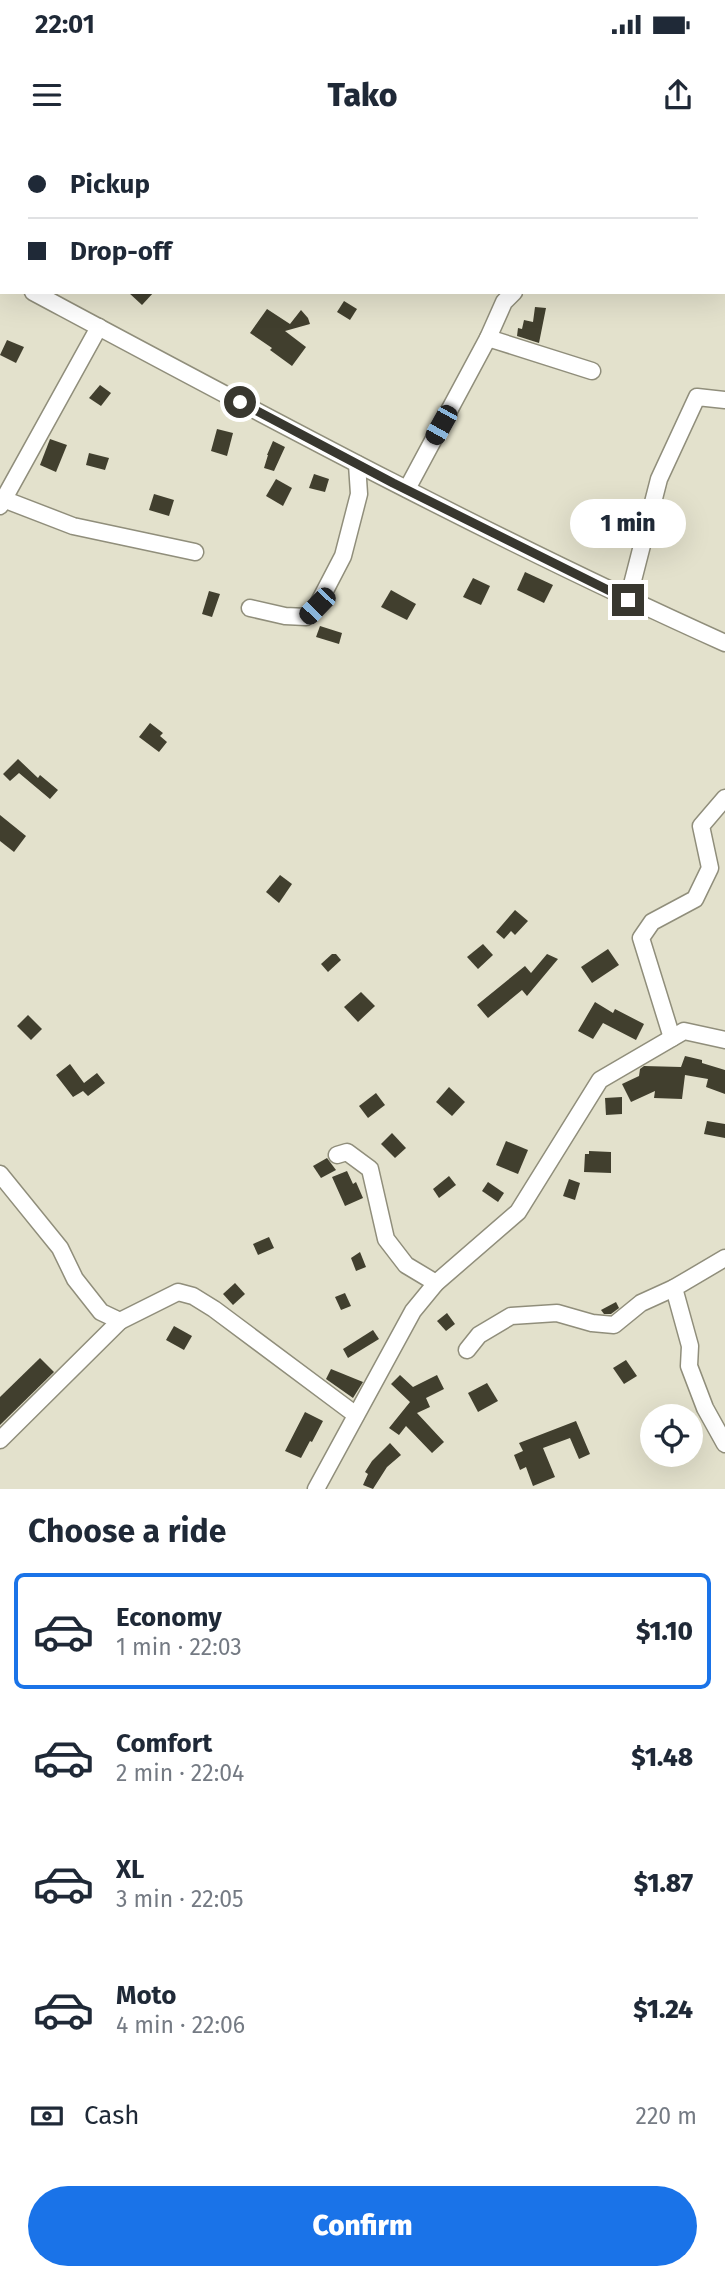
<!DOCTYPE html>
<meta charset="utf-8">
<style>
body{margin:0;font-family:"Fira Sans",sans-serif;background:#f2f2f3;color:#1f2937;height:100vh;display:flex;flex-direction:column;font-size:26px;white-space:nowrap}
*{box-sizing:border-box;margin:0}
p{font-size:23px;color:#747a83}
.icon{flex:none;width:38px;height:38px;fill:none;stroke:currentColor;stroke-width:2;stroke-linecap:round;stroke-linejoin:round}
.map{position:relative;height:1349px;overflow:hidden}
.sheet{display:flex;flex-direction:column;background:#fff;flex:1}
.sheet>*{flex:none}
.banner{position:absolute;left:0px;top:0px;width:726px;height:154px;box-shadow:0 7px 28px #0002;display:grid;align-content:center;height:154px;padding:0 28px;background:#fff}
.buttons{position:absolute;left:640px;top:1264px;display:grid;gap:14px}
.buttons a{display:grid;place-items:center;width:63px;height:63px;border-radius:50%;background:#fff;box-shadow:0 7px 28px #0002;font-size:35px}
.end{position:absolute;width:32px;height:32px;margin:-16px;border:9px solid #38372f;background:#fff;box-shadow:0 0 0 4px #fff}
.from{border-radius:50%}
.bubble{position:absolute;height:49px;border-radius:24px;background:#fff;box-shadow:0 7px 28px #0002;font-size:23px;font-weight:800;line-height:49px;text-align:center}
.car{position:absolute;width:21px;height:42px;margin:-21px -10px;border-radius:9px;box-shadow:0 0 5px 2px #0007;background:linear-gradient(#222 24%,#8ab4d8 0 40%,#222 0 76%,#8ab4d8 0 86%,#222 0)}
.banner b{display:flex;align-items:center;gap:24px;height:66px;font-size:26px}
.banner b+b{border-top:2px solid #e0e1e3}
.banner i{width:18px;height:18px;background:#1f2937}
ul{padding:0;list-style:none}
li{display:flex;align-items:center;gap:21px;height:116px;margin:0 14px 10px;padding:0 14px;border:4px solid transparent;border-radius:10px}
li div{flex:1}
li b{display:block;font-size:26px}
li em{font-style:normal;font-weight:800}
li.active{border-color:#1a73e8}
li>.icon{width:63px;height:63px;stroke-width:1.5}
h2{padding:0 28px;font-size:32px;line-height:84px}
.pay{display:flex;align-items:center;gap:18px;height:77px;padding:0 28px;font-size:26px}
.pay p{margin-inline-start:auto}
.button{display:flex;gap:14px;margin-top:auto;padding:14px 28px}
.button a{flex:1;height:80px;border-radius:42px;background:#1a73e8;color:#fff;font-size:28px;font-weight:800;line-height:80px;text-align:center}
.status{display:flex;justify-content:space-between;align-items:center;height:49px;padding:0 35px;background:#fff;direction:ltr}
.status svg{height:19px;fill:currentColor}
header{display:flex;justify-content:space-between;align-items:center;height:91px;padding:0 28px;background:#fff;font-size:32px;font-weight:800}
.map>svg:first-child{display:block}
.building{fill:#413f2e}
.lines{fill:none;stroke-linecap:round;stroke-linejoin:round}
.minor-casing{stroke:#908e7b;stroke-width:19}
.minor{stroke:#fff;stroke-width:16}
.route{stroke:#38372f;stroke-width:9}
</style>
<div class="status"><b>22:01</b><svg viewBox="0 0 49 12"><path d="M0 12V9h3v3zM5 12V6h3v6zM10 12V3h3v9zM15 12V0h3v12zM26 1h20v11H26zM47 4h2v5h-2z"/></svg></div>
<header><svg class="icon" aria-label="menu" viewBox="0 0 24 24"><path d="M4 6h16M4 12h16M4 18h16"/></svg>Tako<svg class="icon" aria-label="share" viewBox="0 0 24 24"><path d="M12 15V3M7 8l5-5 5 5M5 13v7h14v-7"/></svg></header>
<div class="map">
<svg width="725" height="1349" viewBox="0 0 725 1349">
<rect width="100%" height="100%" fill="#e3e1cc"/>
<g class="building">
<path d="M 128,152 L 154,152 L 142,165 Z"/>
<path d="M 344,161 L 357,169 L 350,180 L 337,172 Z"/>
<path d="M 535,167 L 546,168 L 539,203 L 517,196 L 518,188 L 522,189 L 524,180 L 533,182 Z"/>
<path d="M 267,169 L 290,184 L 301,170 L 308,178 L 310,184 L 285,191 L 306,207 L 292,226 L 270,210 L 272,208 L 250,193 Z"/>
<path d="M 7,200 L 24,207 L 16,223 L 0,215 Z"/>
<path d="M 100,245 L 111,253 L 101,266 L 89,258 Z"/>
<path d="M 217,289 L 233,293 L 227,316 L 211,311 Z"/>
<path d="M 50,299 L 67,305 L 56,332 L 40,325 Z"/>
<path d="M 273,301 L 285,307 L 274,331 L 264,328 L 268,315 L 267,315 Z"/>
<path d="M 89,313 L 109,318 L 105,330 L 86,325 Z"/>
<path d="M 314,334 L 329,339 L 325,352 L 309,348 Z"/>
<path d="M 276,339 L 292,348 L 283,366 L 266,356 Z"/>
<path d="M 154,354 L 174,360 L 169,376 L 149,370 Z"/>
<path d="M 525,432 L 553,445 L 544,463 L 517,450 Z"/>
<path d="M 473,438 L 490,446 L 481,465 L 463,457 Z"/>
<path d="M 391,450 L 416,464 L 407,480 L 381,467 Z"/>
<path d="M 209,451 L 220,454 L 212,477 L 202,474 Z"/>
<path d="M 320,486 L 342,493 L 339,504 L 316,497 Z"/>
<path d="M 150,583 L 163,593 L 160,596 L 167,602 L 159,612 L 139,597 Z"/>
<path d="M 18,619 L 38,638 L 40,635 L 58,650 L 50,659 L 19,633 L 10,641 L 3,634 Z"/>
<path d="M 0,675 L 26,696 L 14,712 L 0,701 Z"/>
<path d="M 280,735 L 292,744 L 279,763 L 266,752 Z"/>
<path d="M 515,770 L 528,781 L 515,795 L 511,791 L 504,799 L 496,792 Z"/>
<path d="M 483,804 L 493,815 L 478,829 L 467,817 Z"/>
<path d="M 608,809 L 619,825 L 592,843 L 581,827 Z"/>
<path d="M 332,814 L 336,814 L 341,820 L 328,832 L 321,824 Z"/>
<path d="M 547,814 L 558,819 L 527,856 L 522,850 L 488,878 L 477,865 L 525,826 L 531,833 Z"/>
<path d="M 361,852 L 375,866 L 358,882 L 344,867 Z"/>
<path d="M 595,862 L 613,873 L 615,869 L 644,884 L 636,900 L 603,883 L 593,899 L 578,891 Z"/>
<path d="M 28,875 L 42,889 L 31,900 L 17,886 Z"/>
<path d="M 685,916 L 702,920 L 702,923 L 725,930 L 725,954 L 706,947 L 708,939 L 685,935 L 682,959 L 654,958 L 655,951 L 631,962 L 622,944 L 639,936 L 640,929 L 644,926 L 681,927 Z"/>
<path d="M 70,924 L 84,943 L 97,933 L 105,943 L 88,956 L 83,951 L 73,957 L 56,935 Z"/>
<path d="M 449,947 L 465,962 L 452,976 L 436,962 Z"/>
<path d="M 376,953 L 385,965 L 368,978 L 359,966 Z"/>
<path d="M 622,957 L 622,974 L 606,975 L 605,958 Z"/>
<path d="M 707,981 L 725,984 L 725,998 L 704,994 Z"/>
<path d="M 392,993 L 406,1008 L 395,1018 L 381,1004 Z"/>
<path d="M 506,1001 L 528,1010 L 518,1034 L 496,1025 Z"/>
<path d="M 589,1011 L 611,1012 L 611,1033 L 584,1032 L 585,1014 L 589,1014 Z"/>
<path d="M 327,1018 L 336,1030 L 321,1038 L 313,1026 Z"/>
<path d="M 347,1031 L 353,1044 L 356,1042 L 363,1058 L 345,1066 L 332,1037 Z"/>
<path d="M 449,1036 L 456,1045 L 439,1058 L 433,1049 Z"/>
<path d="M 569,1039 L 580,1043 L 575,1060 L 563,1056 Z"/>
<path d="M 488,1042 L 504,1053 L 498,1062 L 482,1051 Z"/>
<path d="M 269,1097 L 274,1108 L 258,1115 L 253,1104 Z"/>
<path d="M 360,1112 L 366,1127 L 356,1131 L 351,1118 Z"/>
<path d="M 235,1143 L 245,1154 L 233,1165 L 223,1154 Z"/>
<path d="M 345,1153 L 351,1166 L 341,1170 L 335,1157 Z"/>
<path d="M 616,1162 L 619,1168 L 611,1174 L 604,1174 L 601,1170 Z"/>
<path d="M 447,1173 L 455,1184 L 446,1191 L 437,1181 Z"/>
<path d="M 174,1186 L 192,1196 L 184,1210 L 166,1200 Z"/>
<path d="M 373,1190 L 379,1199 L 348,1218 L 343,1209 Z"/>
<path d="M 40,1218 L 54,1232 L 0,1285 L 0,1257 Z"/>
<path d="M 626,1220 L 637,1236 L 624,1244 L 613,1228 Z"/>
<path d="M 331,1229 L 363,1242 L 353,1258 L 326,1239 Z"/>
<path d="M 400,1235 L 413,1247 L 437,1235 L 444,1249 L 426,1258 L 430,1267 L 417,1273 L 444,1302 L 432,1313 L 406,1286 L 399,1295 L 389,1288 L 410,1262 L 391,1244 Z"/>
<path d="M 487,1243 L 498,1261 L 478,1272 L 468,1253 Z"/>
<path d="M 305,1272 L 323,1281 L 312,1302 L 310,1301 L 301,1318 L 285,1311 Z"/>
<path d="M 576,1281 L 590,1314 L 579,1319 L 570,1298 L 543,1308 L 555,1337 L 533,1346 L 526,1327 L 520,1330 L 514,1315 L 523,1311 L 519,1303 Z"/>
<path d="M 390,1303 L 401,1315 L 387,1327 L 373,1349 L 363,1345 L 368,1334 L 365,1332 L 372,1321 Z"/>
</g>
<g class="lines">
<g class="minor-casing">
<g id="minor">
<path d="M 255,0 L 257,2"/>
<path d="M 71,2 L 72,0"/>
<path d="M 204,2 L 206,0"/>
<path d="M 411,2 L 412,0"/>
<path d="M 0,107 L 2,105"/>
<path d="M 0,135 L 2,136"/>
<path d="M 33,152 C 261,274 489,397 725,503"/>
<path d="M 488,198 L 592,231"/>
<path d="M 407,349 L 488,198 L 504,162 L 514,152"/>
<path d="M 3,359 L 73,386 L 195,412"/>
<path d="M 0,366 L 99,187"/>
<path d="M 628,460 L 659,339 L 697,257 L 725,260"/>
<path d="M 250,468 L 285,476 L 306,477 L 317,466 L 343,416 L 359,354 L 357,324"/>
<path d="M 672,898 L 641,798 L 652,782 L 695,759 L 710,728 L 701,686 L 725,658"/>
<path d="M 337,1015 L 347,1012 L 370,1029 L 386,1099 L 406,1125 L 436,1143"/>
<path d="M 0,1034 L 60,1108 L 75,1139 L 101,1172 L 120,1181 L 178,1152 L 193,1156 L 214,1169 L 356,1275"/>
<path d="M 725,1118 L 674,1148 L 690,1206 L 689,1226 L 705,1268 L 725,1304"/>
<path d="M 467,1210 L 479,1195 L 511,1176 L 557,1173 L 592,1183 L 614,1185 L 641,1163 L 674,1148"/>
<path d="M 0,1300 L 120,1181"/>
<path d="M 316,1349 L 413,1171 L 436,1143 L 518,1072 L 600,940 L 684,891 L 725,900"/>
</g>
</g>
<use href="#minor" class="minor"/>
</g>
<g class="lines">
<path class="route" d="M 240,262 L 393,343 L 628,460"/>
</g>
</svg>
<div class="buttons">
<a><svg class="icon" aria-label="locate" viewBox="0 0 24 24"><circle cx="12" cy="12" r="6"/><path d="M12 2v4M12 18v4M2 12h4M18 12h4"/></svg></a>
</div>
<i class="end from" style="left:240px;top:262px"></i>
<i class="end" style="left:628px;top:460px"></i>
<div class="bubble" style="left:570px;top:359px;width:116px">1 min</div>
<i class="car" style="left:441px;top:285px;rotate:209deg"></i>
<i class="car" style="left:317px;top:466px;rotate:224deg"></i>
<div class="banner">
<b><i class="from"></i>Pickup</b>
<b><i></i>Drop-off</b>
</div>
</div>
<section class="sheet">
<h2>Choose a ride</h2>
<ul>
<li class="active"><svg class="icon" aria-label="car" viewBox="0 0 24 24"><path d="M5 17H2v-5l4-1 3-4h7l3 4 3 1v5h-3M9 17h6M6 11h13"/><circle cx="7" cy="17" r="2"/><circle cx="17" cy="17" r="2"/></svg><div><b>Economy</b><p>1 min · 22:03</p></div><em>$1.10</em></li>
<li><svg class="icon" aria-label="car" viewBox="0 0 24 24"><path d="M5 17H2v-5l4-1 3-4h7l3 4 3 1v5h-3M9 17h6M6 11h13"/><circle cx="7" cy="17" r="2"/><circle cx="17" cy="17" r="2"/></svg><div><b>Comfort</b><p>2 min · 22:04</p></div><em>$1.48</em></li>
<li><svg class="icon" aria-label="car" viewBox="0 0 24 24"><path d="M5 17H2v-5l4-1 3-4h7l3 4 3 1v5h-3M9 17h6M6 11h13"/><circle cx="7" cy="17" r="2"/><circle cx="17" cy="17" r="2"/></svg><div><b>XL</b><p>3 min · 22:05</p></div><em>$1.87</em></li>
<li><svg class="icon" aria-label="car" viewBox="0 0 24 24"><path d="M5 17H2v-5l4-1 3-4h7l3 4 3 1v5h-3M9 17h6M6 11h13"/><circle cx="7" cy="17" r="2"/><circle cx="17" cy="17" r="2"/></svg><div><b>Moto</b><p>4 min · 22:06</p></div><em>$1.24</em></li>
</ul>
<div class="pay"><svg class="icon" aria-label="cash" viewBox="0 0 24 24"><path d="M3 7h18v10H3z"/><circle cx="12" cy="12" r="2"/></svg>Cash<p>220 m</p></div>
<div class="button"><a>Confirm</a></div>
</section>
